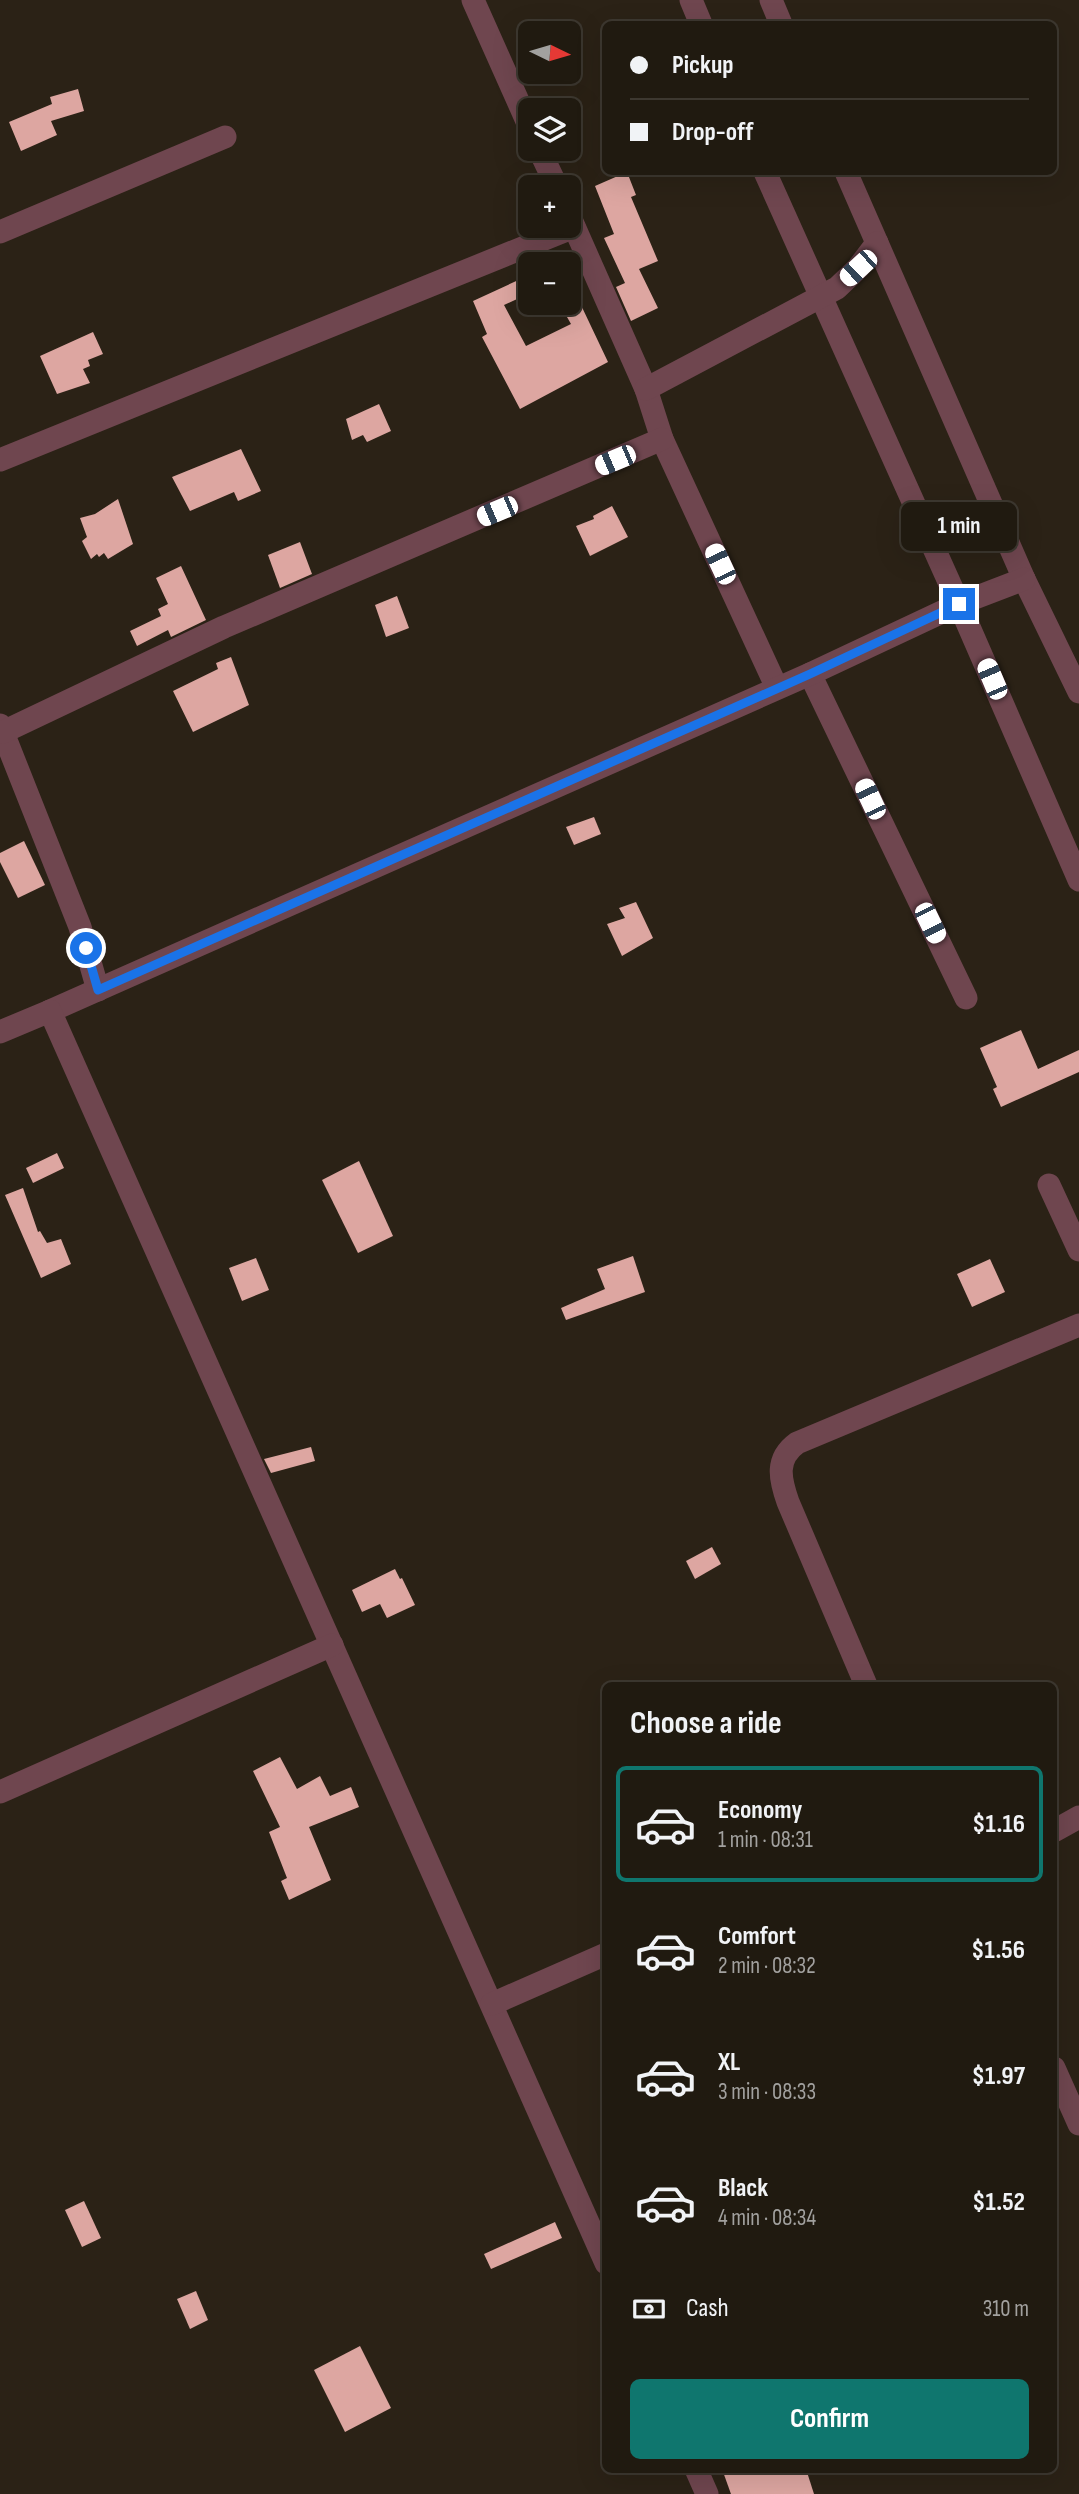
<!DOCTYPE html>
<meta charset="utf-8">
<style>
body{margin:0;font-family:"Sofia Sans Condensed",sans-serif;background:#2d271e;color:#f1f3f6;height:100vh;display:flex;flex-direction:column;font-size:26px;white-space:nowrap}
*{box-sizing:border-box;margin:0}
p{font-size:23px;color:#a2a19f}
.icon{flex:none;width:38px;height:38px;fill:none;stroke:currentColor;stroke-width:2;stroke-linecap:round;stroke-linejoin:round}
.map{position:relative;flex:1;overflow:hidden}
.details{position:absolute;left:602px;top:1682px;width:455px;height:791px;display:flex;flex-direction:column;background:#201a10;border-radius:10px;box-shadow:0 7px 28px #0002,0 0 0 2px #3d3830}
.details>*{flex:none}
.top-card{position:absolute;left:602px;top:21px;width:455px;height:154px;border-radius:10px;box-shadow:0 7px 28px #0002,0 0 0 2px #3d3830;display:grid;align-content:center;height:154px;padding:0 28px;background:#201a10}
.needle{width:46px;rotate:95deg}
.fabs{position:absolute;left:518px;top:21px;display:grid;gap:14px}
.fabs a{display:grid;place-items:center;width:63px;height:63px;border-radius:10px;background:#201a10;box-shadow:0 7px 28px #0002,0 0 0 2px #3d3830;font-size:35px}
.end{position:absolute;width:32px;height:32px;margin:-16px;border:9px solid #1a73e8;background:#fff;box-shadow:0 0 0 4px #fff}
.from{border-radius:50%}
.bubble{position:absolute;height:49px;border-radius:10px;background:#201a10;box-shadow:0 7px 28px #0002,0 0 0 2px #3d3830;font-size:23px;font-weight:700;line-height:49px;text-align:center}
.car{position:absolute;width:21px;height:42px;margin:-21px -10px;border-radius:9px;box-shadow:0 0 5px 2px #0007;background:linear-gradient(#fff 24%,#345 0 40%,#fff 0 76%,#345 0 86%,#fff 0)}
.top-card b{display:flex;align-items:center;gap:24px;height:66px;font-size:26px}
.top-card b+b{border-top:2px solid #3d3830}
.top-card i{width:18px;height:18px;background:#f1f3f6}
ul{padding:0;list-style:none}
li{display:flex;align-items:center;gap:21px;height:116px;margin:0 14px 10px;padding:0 14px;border:4px solid transparent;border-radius:10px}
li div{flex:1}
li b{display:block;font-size:26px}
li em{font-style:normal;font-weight:700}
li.active{border-color:#0f766e}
li>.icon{width:63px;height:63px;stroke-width:1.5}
h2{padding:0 28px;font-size:32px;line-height:84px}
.pay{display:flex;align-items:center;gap:18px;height:77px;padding:0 28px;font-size:26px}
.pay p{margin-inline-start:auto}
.button{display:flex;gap:14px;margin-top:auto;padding:14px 28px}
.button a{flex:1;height:80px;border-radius:10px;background:#0f766e;color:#fff;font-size:28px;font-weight:700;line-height:80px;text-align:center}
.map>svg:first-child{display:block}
.building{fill:#dda6a1}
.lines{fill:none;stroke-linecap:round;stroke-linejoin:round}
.minor{stroke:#6f464f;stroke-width:23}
.route{stroke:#1a73e8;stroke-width:9}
</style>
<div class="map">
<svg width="1079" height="2494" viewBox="0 0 1079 2494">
<rect width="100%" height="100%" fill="#2b2216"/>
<g class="building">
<path d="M 78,89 L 84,111 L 51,121 L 57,135 L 21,151 L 9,122 L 52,104 L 50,97 Z"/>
<path d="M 627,172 L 636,195 L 631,197 L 658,261 L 639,269 L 658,308 L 631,321 L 616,287 L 625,283 L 604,238 L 614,234 L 595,186 Z"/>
<path d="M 525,277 L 530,293 L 504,305 L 526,346 L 571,324 L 559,303 L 580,303 L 608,362 L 520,409 L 482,337 L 487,334 L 473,301 Z"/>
<path d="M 93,332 L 103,354 L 88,360 L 90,366 L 83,369 L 90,383 L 57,394 L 40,356 Z"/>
<path d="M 379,404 L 391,431 L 367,442 L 363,435 L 352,440 L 346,419 Z"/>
<path d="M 241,449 L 261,491 L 238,501 L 234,492 L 190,511 L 172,477 Z"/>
<path d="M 118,499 L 133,544 L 108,559 L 104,553 L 99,557 L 97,554 L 91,559 L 82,541 L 87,537 L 80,518 L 95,514 Z"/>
<path d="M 612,506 L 628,537 L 590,556 L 576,526 L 594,519 L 593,516 Z"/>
<path d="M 300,542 L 312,574 L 280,588 L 268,555 Z"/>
<path d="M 181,566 L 206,620 L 171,637 L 168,630 L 137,646 L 130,631 L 161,616 L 158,609 L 168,604 L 156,578 Z"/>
<path d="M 397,596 L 409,628 L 386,637 L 375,605 Z"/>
<path d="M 231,657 L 249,705 L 193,732 L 173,691 L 218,669 L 216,663 Z"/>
<path d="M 594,817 L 601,834 L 574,845 L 566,827 Z"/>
<path d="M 24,841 L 45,885 L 18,898 L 0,862 L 0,853 Z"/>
<path d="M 636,902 L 653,938 L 622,956 L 607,924 L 625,918 L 619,908 Z"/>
<path d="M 1021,1030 L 1038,1069 L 1079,1050 L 1079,1072 L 1001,1107 L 993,1089 L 997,1087 L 980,1048 Z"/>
<path d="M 57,1153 L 64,1168 L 33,1183 L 26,1168 Z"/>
<path d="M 359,1161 L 393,1236 L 358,1253 L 322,1180 Z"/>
<path d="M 23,1188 L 38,1232 L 40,1231 L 47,1243 L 61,1239 L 71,1264 L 41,1278 L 5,1195 Z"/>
<path d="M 633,1256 L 645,1292 L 566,1320 L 561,1308 L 605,1289 L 597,1269 Z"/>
<path d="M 256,1258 L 269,1290 L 242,1301 L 229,1268 Z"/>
<path d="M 990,1259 L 1005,1292 L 972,1307 L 957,1274 Z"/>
<path d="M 311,1447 L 315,1461 L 271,1473 L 264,1459 Z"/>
<path d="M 712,1547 L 721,1564 L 695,1579 L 686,1561 Z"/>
<path d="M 395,1569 L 400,1579 L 402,1578 L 415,1605 L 387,1618 L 380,1604 L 362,1612 L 352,1590 Z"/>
<path d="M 280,1757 L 297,1789 L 320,1776 L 330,1796 L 351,1787 L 359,1807 L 309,1827 L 331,1880 L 289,1900 L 281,1881 L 287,1878 L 269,1832 L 280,1827 L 253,1771 Z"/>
<path d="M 84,2201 L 101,2238 L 82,2247 L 65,2210 Z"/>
<path d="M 555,2222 L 562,2238 L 491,2269 L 484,2254 Z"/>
<path d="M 196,2291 L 208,2320 L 190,2329 L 177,2299 Z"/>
<path d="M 360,2346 L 391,2408 L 345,2432 L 314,2370 Z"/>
<path d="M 722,2469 L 806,2469 L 814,2494 L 731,2494 Z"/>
</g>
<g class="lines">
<g class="minor">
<path d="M 473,0 L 530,128"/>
<path d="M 691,0 L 701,24"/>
<path d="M 771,0 L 781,24"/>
<path d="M 539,149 L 557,187"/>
<path d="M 765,172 L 959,604 L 1079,880"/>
<path d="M 846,172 L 1024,579 L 1079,692"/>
<path d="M 569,215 L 646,389 L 662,439 L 777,688"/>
<path d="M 0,232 L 225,137"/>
<path d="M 646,389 L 837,288 L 858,268 L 877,243"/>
<path d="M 0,460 L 574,227"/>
<path d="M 810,674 L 966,998"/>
<path d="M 0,725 L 80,927 L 98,990"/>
<path d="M 3,732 L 224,627 L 662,439"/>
<path d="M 50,1011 L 810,674 L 959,604 L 1024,579"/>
<path d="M 0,1032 L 50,1011 L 606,2263"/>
<path d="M 1049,1185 L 1079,1250"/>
<path d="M 866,1685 L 788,1502 C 780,1479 775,1459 797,1443 L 1079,1325"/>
<path d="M 0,1792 L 332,1645"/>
<path d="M 1054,1831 L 1079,1817"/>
<path d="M 492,2004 L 606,1954"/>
<path d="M 1054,2068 L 1079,2124"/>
<path d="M 696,2469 L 707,2494"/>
</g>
</g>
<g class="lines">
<path class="route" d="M 86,948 L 98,990 L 810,674 L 959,604"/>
</g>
</svg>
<div class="fabs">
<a><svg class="needle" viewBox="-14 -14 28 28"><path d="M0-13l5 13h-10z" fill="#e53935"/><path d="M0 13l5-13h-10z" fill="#a2a19f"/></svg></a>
<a><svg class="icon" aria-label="layers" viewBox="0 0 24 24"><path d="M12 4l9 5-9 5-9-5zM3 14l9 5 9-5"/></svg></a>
<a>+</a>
<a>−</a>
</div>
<i class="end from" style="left:86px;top:948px"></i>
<i class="end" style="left:959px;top:604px"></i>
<div class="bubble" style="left:901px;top:502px;width:116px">1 min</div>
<i class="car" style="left:858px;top:268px;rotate:227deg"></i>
<i class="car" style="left:615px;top:460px;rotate:247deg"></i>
<i class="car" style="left:497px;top:511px;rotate:247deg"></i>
<i class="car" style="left:720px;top:564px;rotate:335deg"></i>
<i class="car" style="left:992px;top:679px;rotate:337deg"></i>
<i class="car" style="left:870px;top:799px;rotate:335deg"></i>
<i class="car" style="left:930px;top:923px;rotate:154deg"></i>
<div class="top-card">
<b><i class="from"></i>Pickup</b>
<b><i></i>Drop-off</b>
</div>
<section class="details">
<h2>Choose a ride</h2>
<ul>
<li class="active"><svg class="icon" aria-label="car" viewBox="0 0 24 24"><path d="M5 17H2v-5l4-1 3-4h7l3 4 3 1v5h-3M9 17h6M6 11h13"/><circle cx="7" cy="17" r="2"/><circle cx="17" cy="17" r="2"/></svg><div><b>Economy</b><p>1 min · 08:31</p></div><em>$1.16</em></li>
<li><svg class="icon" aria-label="car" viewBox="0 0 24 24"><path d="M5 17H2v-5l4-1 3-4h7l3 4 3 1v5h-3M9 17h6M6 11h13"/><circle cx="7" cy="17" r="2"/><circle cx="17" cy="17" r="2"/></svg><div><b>Comfort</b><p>2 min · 08:32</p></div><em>$1.56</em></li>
<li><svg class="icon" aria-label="car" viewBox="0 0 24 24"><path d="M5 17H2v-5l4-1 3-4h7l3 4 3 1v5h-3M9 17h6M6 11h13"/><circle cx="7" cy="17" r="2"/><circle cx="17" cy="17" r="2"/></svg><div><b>XL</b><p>3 min · 08:33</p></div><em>$1.97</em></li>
<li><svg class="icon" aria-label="car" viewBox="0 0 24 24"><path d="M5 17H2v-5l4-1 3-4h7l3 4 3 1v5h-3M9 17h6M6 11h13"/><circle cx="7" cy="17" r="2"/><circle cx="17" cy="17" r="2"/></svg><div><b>Black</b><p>4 min · 08:34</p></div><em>$1.52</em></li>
</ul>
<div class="pay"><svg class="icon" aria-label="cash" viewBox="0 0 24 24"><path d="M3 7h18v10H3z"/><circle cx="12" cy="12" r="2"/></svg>Cash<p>310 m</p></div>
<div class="button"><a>Confirm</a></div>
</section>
</div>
